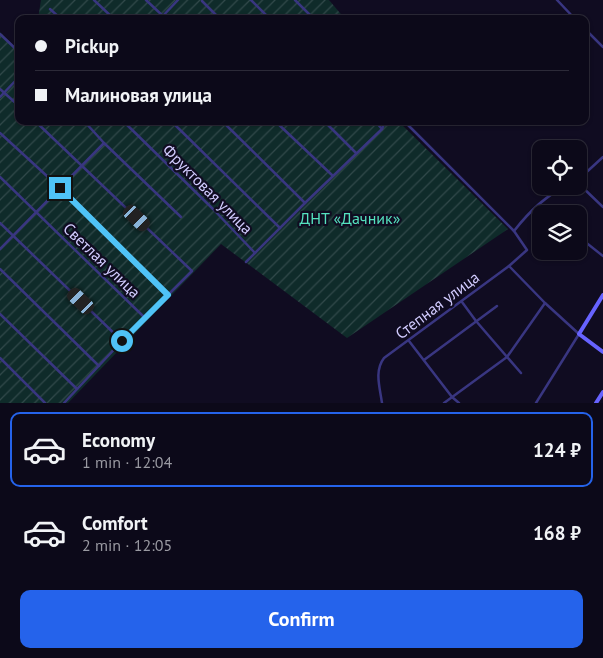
<!DOCTYPE html>
<meta charset="utf-8">
<style>
body{margin:0;font-family:"PT Sans",sans-serif;background:#151222;color:#f1f3f6;height:100vh;display:flex;flex-direction:column;font-size:19px;white-space:nowrap}
*{box-sizing:border-box;margin:0}
p{font-size:16px;color:#9a9aa2}
.icon{flex:none;width:28px;height:28px;fill:none;stroke:currentColor;stroke-width:2;stroke-linecap:round;stroke-linejoin:round}
.map{position:relative;height:403px;overflow:hidden}
.panel{display:flex;flex-direction:column;background:#0c0919;flex:1}
.panel>*{flex:none}
.top-card{position:absolute;left:15px;top:15px;width:574px;height:110px;border-radius:10px;box-shadow:0 1px 4px #0004,0 0 0 1px #2c2a38;display:grid;align-content:center;height:110px;padding:0 20px;background:#0c0919}
.tools{position:absolute;left:532px;top:140px;display:grid;gap:10px}
.tools a{display:grid;place-items:center;width:55px;height:55px;border-radius:10px;background:#0c0919;box-shadow:0 1px 4px #0004,0 0 0 1px #2c2a38;font-size:25px}
.end{position:absolute;width:22px;height:22px;margin:-11px;border:6px solid #4fc3f7;background:#111;box-shadow:0 0 0 2px #111}
.from{border-radius:50%}
.car{position:absolute;width:15px;height:30px;margin:-15px -8px;border-radius:6px;box-shadow:0 0 4px 1px #0007;background:linear-gradient(#222 24%,#8ab4d8 0 40%,#222 0 76%,#8ab4d8 0 86%,#222 0)}
.top-card b{display:flex;align-items:center;gap:18px;height:48px;font-size:19px}
.top-card b+b{border-top:1px solid #2c2a38}
.top-card i{width:12px;height:12px;background:#f1f3f6}
ul{padding:9px 0 0;list-style:none}
li{display:flex;align-items:center;gap:15px;height:75px;margin:0 10px 8px;padding:0 10px;border:2px solid transparent;border-radius:10px}
li div{flex:1}
li b{display:block;font-size:19px}
li em{font-style:normal;font-weight:700}
li.on{border-color:#2563eb}
li>.icon{width:45px;height:45px;stroke-width:1.5}
.primary-button{display:flex;gap:10px;margin-top:auto;padding:10px 20px}
.primary-button a{flex:1;height:58px;border-radius:10px;background:#2563eb;color:#fff;font-size:20px;font-weight:700;line-height:58px;text-align:center}
.map>svg:first-child{display:block}
.garden{fill:url(#garden-furrows)}
.lines{fill:none;stroke-linecap:round;stroke-linejoin:round}
.street{stroke:#393681;stroke-width:2.5}
.secondary{stroke:#6763ff;stroke-width:4}
.route{stroke:#4fc3f7;stroke-width:6}
.labels{text-anchor:middle;dominant-baseline:central;stroke-width:4.5;stroke-linejoin:round;paint-order:stroke}
.street-label{font-size:16px;fill:#d2ccff;stroke:#100c21}
.park-label{font-size:16px;fill:#55e2bf;stroke:#100c21}
</style>
<div class="map">
<svg width="603" height="403" viewBox="0 0 603 403">
<defs>
<pattern id="garden-furrows" width="10" height="10" patternUnits="userSpaceOnUse" patternTransform="scale(1.25)"><rect width="10" height="10" fill="#0f2b2a"/><path d="M-1 1l2-2M0 10L10 0M9 11l2-2" fill="none" stroke="#31494a"/></pattern>
</defs>
<rect width="100%" height="100%" fill="#100c21"/>
<g class="garden">
<path d="M 41,0 L 329,0 L 345,19 L 38,19 Z"/>
<path d="M 0,32 L 19,51 L 19,121 L 398,121 L 508,229 L 347,338 L 221,244 L 68,403 L 0,403 Z"/>
</g>
<g class="lines">
<g class="street">
<path d="M 94,0 L 114,19"/>
<path d="M 146,0 L 163,16"/>
<path d="M 251,0 L 270,19"/>
<path d="M 295,0 L 314,19"/>
<path d="M 557,0 L 575,19"/>
<path d="M 202,1 L 220,19"/>
<path d="M 50,9 L 61,19"/>
<path d="M 160,19 L 178,0"/>
<path d="M 585,29 L 603,47"/>
<path d="M 0,34 L 19,52"/>
<path d="M 0,89 L 19,106"/>
<path d="M 0,97 L 19,77"/>
<path d="M 35,121 L 192,271 L 122,341 L 64,403"/>
<path d="M 84,121 L 104,143 L 181,217"/>
<path d="M 123,121 L 213,209 L 255,253"/>
<path d="M 171,121 L 280,228"/>
<path d="M 222,121 L 305,203"/>
<path d="M 275,121 L 333,176"/>
<path d="M 324,121 L 356,153"/>
<path d="M 375,121 L 382,129"/>
<path d="M 0,133 L 60,188 L 168,295"/>
<path d="M 0,177 L 144,317"/>
<path d="M 579,179 L 603,157"/>
<path d="M 579,184 L 603,207"/>
<path d="M 538,205 L 549,214"/>
<path d="M 0,223 L 122,341"/>
<path d="M 514,231 C 528,213 545,196 566,186"/>
<path d="M 579,237 L 603,256"/>
<path d="M 0,249 L 104,143"/>
<path d="M 246,262 L 305,203 L 382,129 L 385,121"/>
<path d="M 509,266 L 545,303 L 579,334 L 536,403"/>
<path d="M 0,269 L 99,366"/>
<path d="M 462,302 L 476,321 L 521,373"/>
<path d="M 0,314 L 77,389"/>
<path d="M 409,341 L 452,397 L 459,403"/>
<path d="M 0,358 L 45,403"/>
<path d="M 424,360 L 497,306"/>
<path d="M 382,403 C 380,388 374,371 384,358 L 509,266 L 527,250 L 514,231 L 404,121"/>
<path d="M 444,403 L 507,357 L 545,303"/>
</g>
<g class="secondary">
<path d="M 603,295 L 579,334 L 603,352"/>
<path d="M 596,403 L 603,392"/>
</g>
</g>
<g class="lines">
<path class="route" d="M 60,188 L 168,295 L 122,341"/>
</g>
<g class="labels">
<g class="street-label">
<text transform="translate(208 189) rotate(45)">Фруктовая улица</text>
<text transform="translate(102 260) rotate(44)">Светлая улица</text>
<text transform="translate(437 305) rotate(-37)">Степная улица</text>
</g>
<g class="park-label">
<text x="350" y="218">ДНТ «Дачник»</text>
</g>
</g>
</svg>
<div class="tools">
<a><svg class="icon" aria-label="locate" viewBox="0 0 24 24"><circle cx="12" cy="12" r="6"/><path d="M12 2v4M12 18v4M2 12h4M18 12h4"/></svg></a>
<a><svg class="icon" aria-label="layers" viewBox="0 0 24 24"><path d="M12 4l9 5-9 5-9-5zM3 14l9 5 9-5"/></svg></a>
</div>
<i class="end from" style="left:122px;top:341px"></i>
<i class="end" style="left:60px;top:188px"></i>
<i class="car" style="left:137px;top:218px;rotate:134deg"></i>
<i class="car" style="left:81px;top:301px;rotate:314deg"></i>
<div class="top-card">
<b><i class="from"></i>Pickup</b>
<b><i></i>Малиновая улица</b>
</div>
</div>
<section class="panel">
<ul>
<li class="on"><svg class="icon" aria-label="car" viewBox="0 0 24 24"><path d="M5 17H2v-5l4-1 3-4h7l3 4 3 1v5h-3M9 17h6M6 11h13"/><circle cx="7" cy="17" r="2"/><circle cx="17" cy="17" r="2"/></svg><div><b>Economy</b><p>1 min · 12:04</p></div><em>124 ₽</em></li>
<li><svg class="icon" aria-label="car" viewBox="0 0 24 24"><path d="M5 17H2v-5l4-1 3-4h7l3 4 3 1v5h-3M9 17h6M6 11h13"/><circle cx="7" cy="17" r="2"/><circle cx="17" cy="17" r="2"/></svg><div><b>Comfort</b><p>2 min · 12:05</p></div><em>168 ₽</em></li>
</ul>
<div class="primary-button"><a>Confirm</a></div>
</section>
